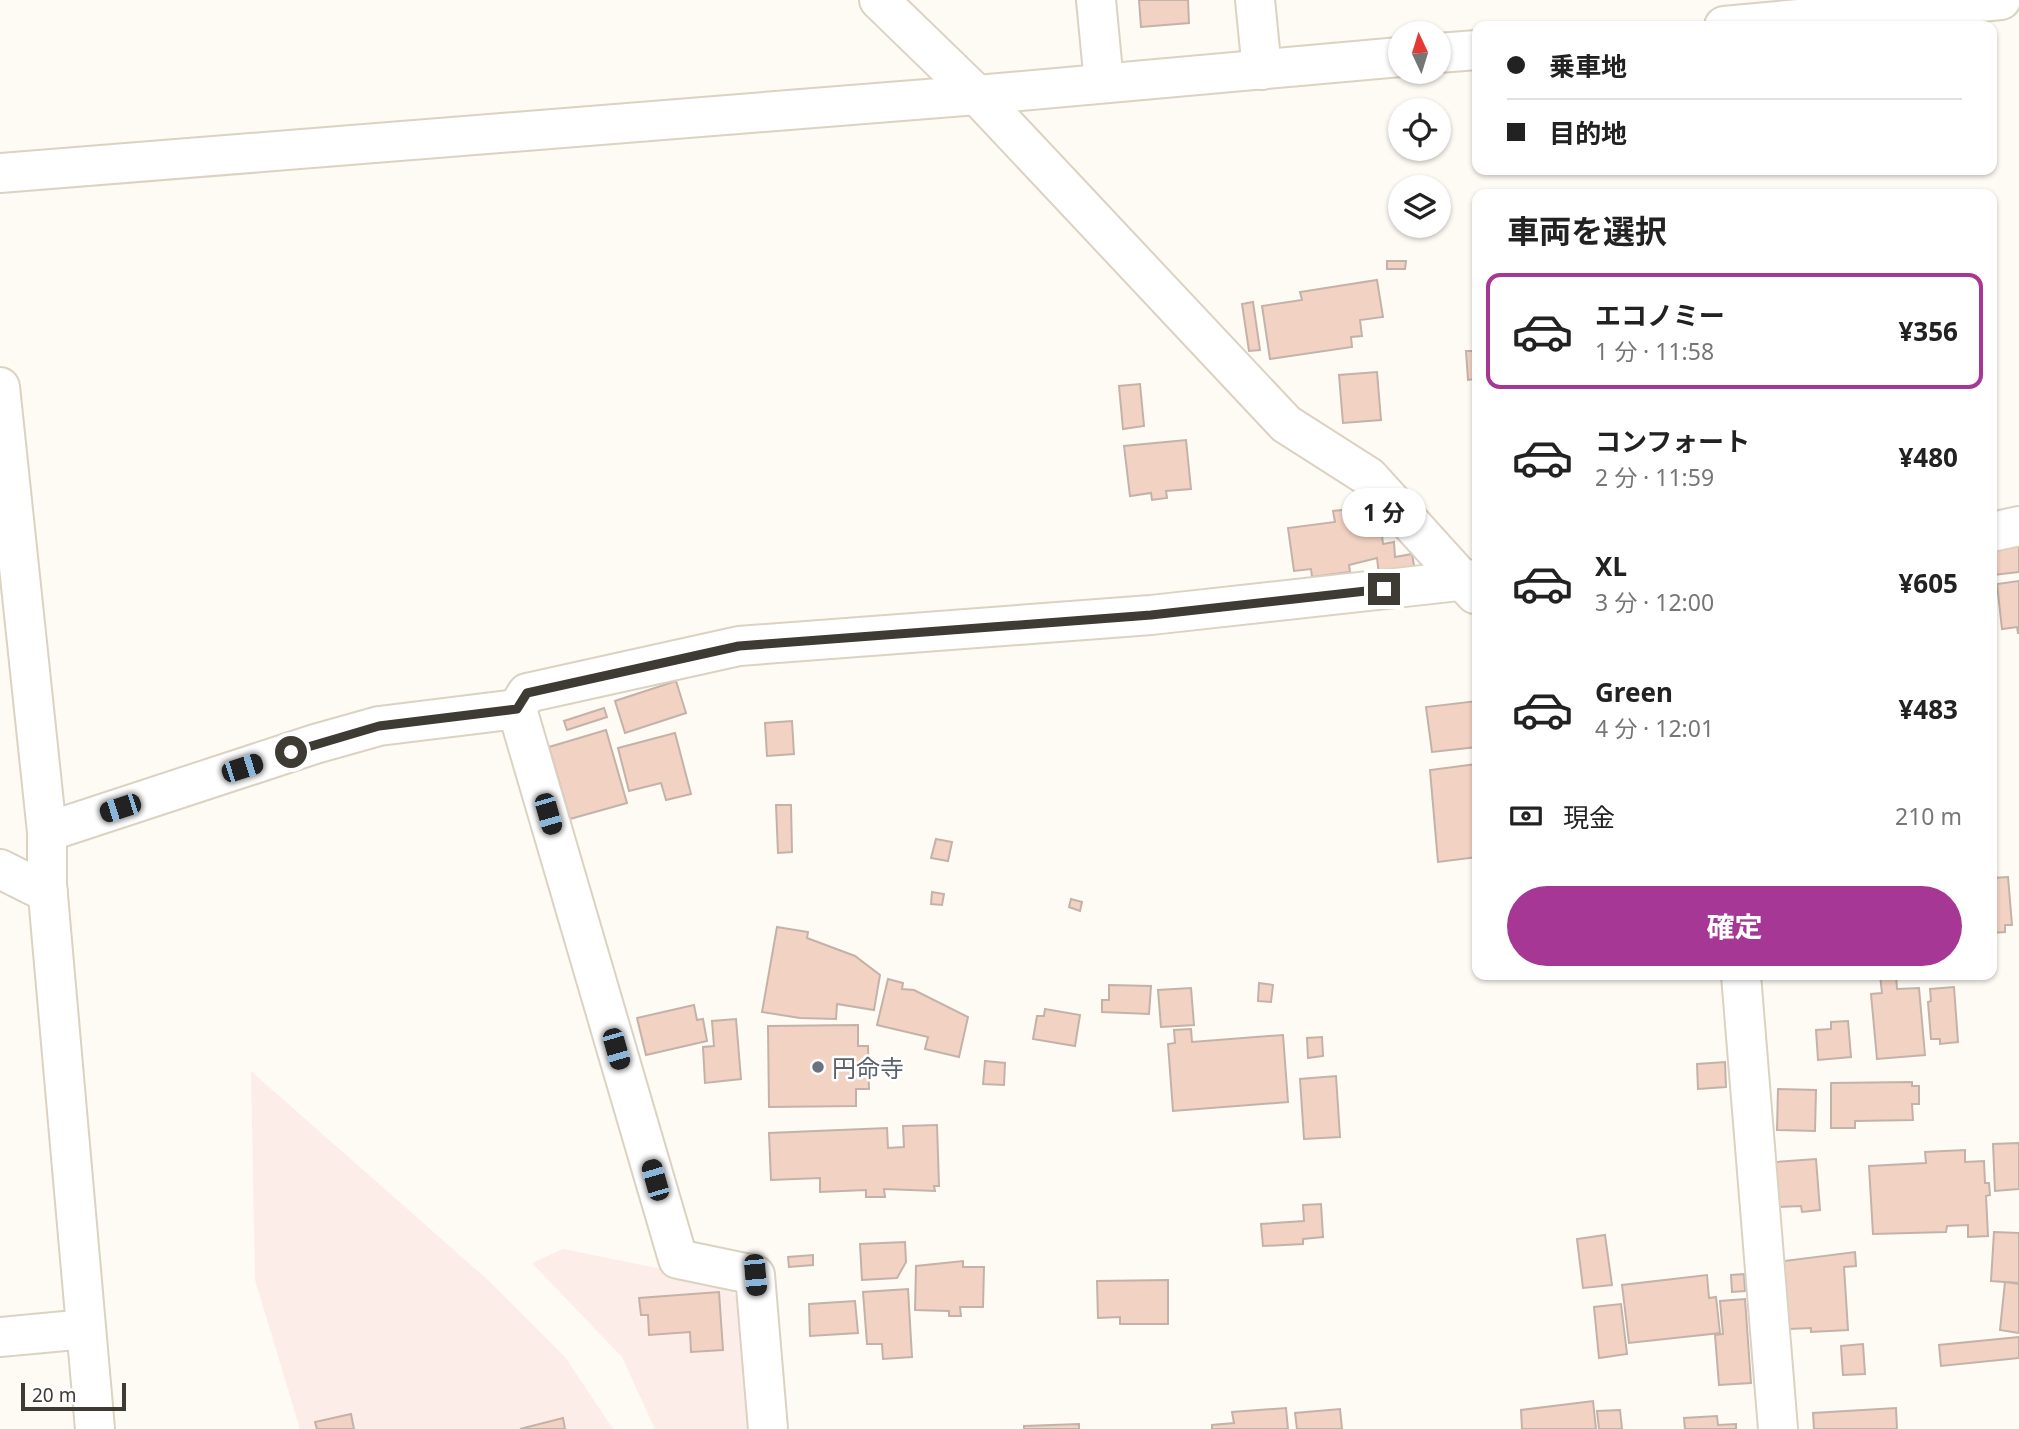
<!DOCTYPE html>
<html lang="ja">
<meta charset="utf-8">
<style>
body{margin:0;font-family:"Noto Sans","Noto Sans JP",sans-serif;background:#f2f2f2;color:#222;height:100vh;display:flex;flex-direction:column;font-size:26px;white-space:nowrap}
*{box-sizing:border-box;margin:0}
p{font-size:23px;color:#767676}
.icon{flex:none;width:38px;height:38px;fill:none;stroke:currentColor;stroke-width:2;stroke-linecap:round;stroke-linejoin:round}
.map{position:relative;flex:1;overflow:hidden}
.side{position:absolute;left:1472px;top:189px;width:525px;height:791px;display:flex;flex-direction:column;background:#fff;border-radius:14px;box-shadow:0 2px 5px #0004}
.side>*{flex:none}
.top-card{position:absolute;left:1472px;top:21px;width:525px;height:154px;border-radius:14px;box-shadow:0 2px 5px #0004;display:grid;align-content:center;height:154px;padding:0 35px;background:#fff}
.needle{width:46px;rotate:356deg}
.tools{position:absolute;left:1388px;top:21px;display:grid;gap:14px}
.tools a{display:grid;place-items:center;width:63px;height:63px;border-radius:50%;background:#fff;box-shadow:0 2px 5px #0004;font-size:35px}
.scale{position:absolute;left:21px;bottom:18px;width:105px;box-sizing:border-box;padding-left:7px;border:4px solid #3e3a34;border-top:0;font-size:19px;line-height:24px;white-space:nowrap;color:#3e3a34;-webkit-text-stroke:5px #fff;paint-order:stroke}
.end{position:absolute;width:32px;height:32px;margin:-16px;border:9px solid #3e3a34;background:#fff;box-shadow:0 0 0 4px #fff}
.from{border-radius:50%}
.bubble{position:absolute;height:49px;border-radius:24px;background:#fff;box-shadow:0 2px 5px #0004;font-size:23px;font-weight:700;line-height:49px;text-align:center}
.car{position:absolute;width:21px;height:42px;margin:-21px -10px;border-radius:9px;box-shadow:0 0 5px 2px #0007;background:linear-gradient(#222 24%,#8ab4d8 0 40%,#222 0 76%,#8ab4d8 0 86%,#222 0)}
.top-card b{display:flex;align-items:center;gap:24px;height:66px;font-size:26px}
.top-card b+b{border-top:2px solid #e0e0e0}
.top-card i{width:18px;height:18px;background:#222}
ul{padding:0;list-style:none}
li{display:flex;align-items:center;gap:21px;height:116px;margin:0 14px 10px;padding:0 21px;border:4px solid transparent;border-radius:14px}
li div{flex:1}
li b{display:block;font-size:26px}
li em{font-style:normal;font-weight:700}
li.selected{border-color:#a63795}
li>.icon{width:63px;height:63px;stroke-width:1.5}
h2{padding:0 35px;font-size:32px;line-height:84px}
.pay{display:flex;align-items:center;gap:18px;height:77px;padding:0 35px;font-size:26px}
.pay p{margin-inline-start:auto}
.cta{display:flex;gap:14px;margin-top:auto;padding:14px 35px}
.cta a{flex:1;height:80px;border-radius:42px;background:#a63795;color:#fff;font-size:28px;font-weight:700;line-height:80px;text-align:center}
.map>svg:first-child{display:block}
.industrial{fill:#fdede9}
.building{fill:#f2d3c3;stroke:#c4b2a9;stroke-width:2}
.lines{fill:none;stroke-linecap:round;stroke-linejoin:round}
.minor-casing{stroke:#dbd2c2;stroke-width:42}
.minor{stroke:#fff;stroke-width:38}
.route{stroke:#3e3a34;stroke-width:9}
.worship-dot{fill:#6b7280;stroke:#fff;stroke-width:2.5}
.labels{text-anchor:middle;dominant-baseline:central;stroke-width:5;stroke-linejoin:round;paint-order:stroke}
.worship-label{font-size:24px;fill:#5b616d;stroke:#fff;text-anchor:start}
</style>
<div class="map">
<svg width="2019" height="1429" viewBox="0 0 2019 1429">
<rect width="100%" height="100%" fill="#fefaf4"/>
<g class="industrial">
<path d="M 251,1071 L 489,1281 L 565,1357 L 613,1429 L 300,1429 L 255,1280 Z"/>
<path d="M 563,1249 L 726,1282 L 741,1303 L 753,1429 L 655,1429 L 622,1357 L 532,1263 Z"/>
</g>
<g class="building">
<path d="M 1139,0 L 1188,0 L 1189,23 L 1141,27 Z"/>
<path d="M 1387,261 L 1406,261 L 1405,269 L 1387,269 Z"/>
<path d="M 1377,280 L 1383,317 L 1360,320 L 1362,336 L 1351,337 L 1352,347 L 1270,359 L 1262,306 L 1302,300 L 1300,292 Z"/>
<path d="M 1253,302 L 1260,350 L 1249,351 L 1242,304 Z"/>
<path d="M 1466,351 L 1474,351 L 1476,379 L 1468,380 Z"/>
<path d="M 1377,372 L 1381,420 L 1343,423 L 1339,375 Z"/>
<path d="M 1140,384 L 1144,426 L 1123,429 L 1119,386 Z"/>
<path d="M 1186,440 L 1191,489 L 1166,491 L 1167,498 L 1152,500 L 1151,493 L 1130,496 L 1124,446 Z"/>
<path d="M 1361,508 L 1362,514 L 1369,513 L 1371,528 L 1381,527 L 1383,544 L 1394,542 L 1395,557 L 1412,554 L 1415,571 L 1379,575 L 1377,558 L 1349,565 L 1350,572 L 1312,577 L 1311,569 L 1294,571 L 1288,528 L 1335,522 L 1333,511 Z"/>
<path d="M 2019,543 L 2019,572 L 1994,575 L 1992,547 Z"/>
<path d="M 2019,581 L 2019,633 L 2018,633 L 2017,627 L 2002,629 L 1997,584 Z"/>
<path d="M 676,681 L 686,713 L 625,733 L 615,701 Z"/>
<path d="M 1477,701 L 1477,747 L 1432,752 L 1426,707 Z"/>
<path d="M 604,708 L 607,717 L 567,730 L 564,721 Z"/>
<path d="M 792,721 L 794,754 L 767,756 L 765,723 Z"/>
<path d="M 606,730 L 627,803 L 570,819 L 549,747 Z"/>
<path d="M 675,733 L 691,794 L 666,800 L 661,783 L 629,791 L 618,748 Z"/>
<path d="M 1477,764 L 1477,857 L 1438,862 L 1430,770 Z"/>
<path d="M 776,805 L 791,805 L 792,852 L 778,853 Z"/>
<path d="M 936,839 L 952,842 L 948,861 L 931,858 Z"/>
<path d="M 2008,877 L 2012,925 L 2005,925 L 2005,932 L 1992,933 L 1992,878 Z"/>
<path d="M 932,892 L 944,894 L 942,905 L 931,904 Z"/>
<path d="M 1071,899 L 1082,902 L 1080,911 L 1069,907 Z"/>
<path d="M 777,927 L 808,932 L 807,938 L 855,956 L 880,975 L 874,1010 L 837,1004 L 836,1019 L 800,1018 L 762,1012 Z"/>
<path d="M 1880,975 L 1896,975 L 1897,989 L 1919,988 L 1925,1055 L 1877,1059 L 1871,994 L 1882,993 Z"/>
<path d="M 888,979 L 903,983 L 902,989 L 914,990 L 968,1017 L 959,1057 L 925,1049 L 928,1037 L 877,1025 Z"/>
<path d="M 1259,983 L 1273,985 L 1271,1002 L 1258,1001 Z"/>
<path d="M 1109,985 L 1151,986 L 1149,1014 L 1102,1012 L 1102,1000 L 1109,1000 Z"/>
<path d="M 1954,987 L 1958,1042 L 1940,1044 L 1940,1039 L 1931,1039 L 1928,1002 L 1931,1001 L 1930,989 Z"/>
<path d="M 1191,988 L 1194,1025 L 1161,1027 L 1158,990 Z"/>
<path d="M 694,1005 L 697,1020 L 703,1019 L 707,1041 L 646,1055 L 637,1018 Z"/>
<path d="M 1045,1009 L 1080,1015 L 1075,1046 L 1033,1039 L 1037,1016 L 1044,1016 Z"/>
<path d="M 736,1019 L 741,1079 L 705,1083 L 703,1047 L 714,1046 L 712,1021 Z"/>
<path d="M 1848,1021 L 1851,1057 L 1818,1060 L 1816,1030 L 1831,1029 L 1831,1022 Z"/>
<path d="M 858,1025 L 858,1046 L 868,1046 L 869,1089 L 856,1089 L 856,1106 L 769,1107 L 768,1026 Z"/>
<path d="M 1191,1029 L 1192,1042 L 1283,1035 L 1288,1102 L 1173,1111 L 1168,1044 L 1175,1043 L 1174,1030 Z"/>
<path d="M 1322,1037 L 1323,1056 L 1308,1058 L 1307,1038 Z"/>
<path d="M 985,1061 L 1005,1063 L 1004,1085 L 983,1084 Z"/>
<path d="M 1725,1062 L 1726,1087 L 1698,1089 L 1697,1064 Z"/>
<path d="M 1336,1076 L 1340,1137 L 1304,1139 L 1300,1079 Z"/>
<path d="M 1912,1082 L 1912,1086 L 1919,1086 L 1919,1104 L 1912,1104 L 1913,1120 L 1855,1121 L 1855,1128 L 1831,1128 L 1831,1083 Z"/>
<path d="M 1778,1089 L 1816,1090 L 1815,1131 L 1777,1130 Z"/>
<path d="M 937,1125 L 939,1186 L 934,1186 L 935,1191 L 884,1189 L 885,1197 L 866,1197 L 866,1190 L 820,1192 L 820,1178 L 771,1180 L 769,1133 L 887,1128 L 888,1148 L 904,1147 L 903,1126 Z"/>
<path d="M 2019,1143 L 2019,1189 L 1995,1191 L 1993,1144 Z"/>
<path d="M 1965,1150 L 1965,1162 L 1984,1161 L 1985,1183 L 1989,1183 L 1990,1195 L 1986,1196 L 1988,1236 L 1968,1237 L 1968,1225 L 1947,1226 L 1946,1232 L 1873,1234 L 1869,1166 L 1926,1163 L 1925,1152 Z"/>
<path d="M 1816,1159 L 1820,1210 L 1802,1212 L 1801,1206 L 1778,1207 L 1775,1162 Z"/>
<path d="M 1321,1204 L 1323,1237 L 1303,1239 L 1303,1244 L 1263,1246 L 1261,1224 L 1304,1221 L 1303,1205 Z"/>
<path d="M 1994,1232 L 2019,1233 L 2019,1283 L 1991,1281 Z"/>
<path d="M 1605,1235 L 1612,1285 L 1583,1288 L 1577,1239 Z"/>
<path d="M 905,1242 L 906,1262 L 897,1278 L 862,1280 L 860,1244 Z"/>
<path d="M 1855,1252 L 1856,1266 L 1844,1267 L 1848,1330 L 1811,1332 L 1811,1328 L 1789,1329 L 1784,1261 Z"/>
<path d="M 813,1255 L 813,1265 L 789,1267 L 788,1257 Z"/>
<path d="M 963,1261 L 963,1267 L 984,1267 L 983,1307 L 960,1307 L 961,1316 L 949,1316 L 949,1311 L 915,1310 L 916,1266 Z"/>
<path d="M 1744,1274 L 1745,1291 L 1732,1292 L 1731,1275 Z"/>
<path d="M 1707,1275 L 1709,1298 L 1716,1297 L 1720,1333 L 1629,1343 L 1622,1285 Z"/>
<path d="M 1168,1280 L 1168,1324 L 1120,1324 L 1120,1317 L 1098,1318 L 1097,1281 Z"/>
<path d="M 2005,1282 L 2019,1284 L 2019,1333 L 2000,1330 Z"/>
<path d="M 908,1289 L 912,1357 L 883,1359 L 882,1344 L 867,1344 L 863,1292 Z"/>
<path d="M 719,1292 L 723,1350 L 691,1352 L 690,1332 L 649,1335 L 648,1315 L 641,1315 L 639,1298 Z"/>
<path d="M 1745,1299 L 1751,1383 L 1719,1385 L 1715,1335 L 1723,1334 L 1720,1301 Z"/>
<path d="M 855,1301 L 858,1333 L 810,1336 L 809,1304 Z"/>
<path d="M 1621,1304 L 1627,1354 L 1599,1358 L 1594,1307 Z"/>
<path d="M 2019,1337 L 2019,1358 L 1941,1366 L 1939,1345 Z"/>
<path d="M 1863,1344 L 1865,1374 L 1843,1375 L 1841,1346 Z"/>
<path d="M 1593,1401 L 1596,1429 L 1522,1429 L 1521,1410 Z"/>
<path d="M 1286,1408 L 1288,1429 L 1212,1429 L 1212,1425 L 1234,1423 L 1232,1412 Z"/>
<path d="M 1896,1408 L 1897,1429 L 1814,1429 L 1813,1413 Z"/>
<path d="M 1340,1409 L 1342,1429 L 1297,1429 L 1295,1413 Z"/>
<path d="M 1620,1410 L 1622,1429 L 1599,1429 L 1597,1411 Z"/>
<path d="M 351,1414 L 354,1429 L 317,1429 L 315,1422 Z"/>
<path d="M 1717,1416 L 1718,1425 L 1736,1424 L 1736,1429 L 1685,1429 L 1684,1418 Z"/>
<path d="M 563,1418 L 565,1429 L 520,1429 Z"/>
<path d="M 1079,1424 L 1079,1429 L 1024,1429 L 1024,1426 Z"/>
</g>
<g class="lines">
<g class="minor-casing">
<g id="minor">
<path d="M 879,0 L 977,95 L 1286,424 L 1369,477 L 1475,594"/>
<path d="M 1096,0 L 1104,83"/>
<path d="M 1255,0 L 1262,70"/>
<path d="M 1724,26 L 2001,0"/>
<path d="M 1438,53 L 1477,50"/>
<path d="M 0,173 L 977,95 L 1400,57"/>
<path d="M 0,387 L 47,832 L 47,884 L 95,1429"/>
<path d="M 1992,532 L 2019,526"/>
<path d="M 47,832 L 315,744 L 379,726 L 517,709"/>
<path d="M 0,869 L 48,893"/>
<path d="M 1741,975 L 1778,1429"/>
<path d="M 0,1337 L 86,1329"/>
<path d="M 768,1429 L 755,1275 L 678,1259 L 517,709 L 527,693 L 739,646 L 1151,615 L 1477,579"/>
</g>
</g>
<use href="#minor" class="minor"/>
</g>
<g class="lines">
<path class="route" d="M 291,752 L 379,726 L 517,709 L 527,693 L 739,646 L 1151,615 L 1384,589"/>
</g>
<circle class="worship-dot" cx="818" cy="1067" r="7"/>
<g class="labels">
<g class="worship-label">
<text x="832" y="1067">円命寺</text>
</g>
</g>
</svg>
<div class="tools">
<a><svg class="needle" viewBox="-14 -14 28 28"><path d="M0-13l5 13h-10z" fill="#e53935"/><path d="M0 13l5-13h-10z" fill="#767676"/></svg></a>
<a><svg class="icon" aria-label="locate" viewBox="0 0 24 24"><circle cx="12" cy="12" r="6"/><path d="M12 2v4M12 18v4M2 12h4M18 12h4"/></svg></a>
<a><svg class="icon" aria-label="layers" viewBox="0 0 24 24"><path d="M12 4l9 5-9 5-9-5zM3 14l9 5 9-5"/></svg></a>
</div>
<div class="scale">20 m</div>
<i class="end from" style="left:291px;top:752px"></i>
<i class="end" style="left:1384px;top:589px"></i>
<div class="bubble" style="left:1342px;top:488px;width:84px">1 分</div>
<i class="car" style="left:242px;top:768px;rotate:72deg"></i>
<i class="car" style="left:120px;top:808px;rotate:252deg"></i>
<i class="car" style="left:548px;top:814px;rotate:164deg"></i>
<i class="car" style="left:616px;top:1049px;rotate:164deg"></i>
<i class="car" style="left:655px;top:1180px;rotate:344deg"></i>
<i class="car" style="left:755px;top:1275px;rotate:175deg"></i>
<div class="top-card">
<b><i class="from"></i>乗車地</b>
<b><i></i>目的地</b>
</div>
<section class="side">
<h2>車両を選択</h2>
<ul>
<li class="selected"><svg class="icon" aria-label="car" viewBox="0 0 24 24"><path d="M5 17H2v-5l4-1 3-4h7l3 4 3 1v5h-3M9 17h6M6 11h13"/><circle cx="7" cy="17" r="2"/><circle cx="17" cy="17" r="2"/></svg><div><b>エコノミー</b><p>1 分 · 11:58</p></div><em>¥356</em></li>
<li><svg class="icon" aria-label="car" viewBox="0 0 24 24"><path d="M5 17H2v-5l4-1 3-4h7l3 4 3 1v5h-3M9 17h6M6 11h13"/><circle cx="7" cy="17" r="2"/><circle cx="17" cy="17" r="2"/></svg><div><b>コンフォート</b><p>2 分 · 11:59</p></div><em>¥480</em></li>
<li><svg class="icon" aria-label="car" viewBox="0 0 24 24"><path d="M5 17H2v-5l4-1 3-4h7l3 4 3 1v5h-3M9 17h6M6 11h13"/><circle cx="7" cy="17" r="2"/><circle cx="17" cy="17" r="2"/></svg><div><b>XL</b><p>3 分 · 12:00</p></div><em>¥605</em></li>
<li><svg class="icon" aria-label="car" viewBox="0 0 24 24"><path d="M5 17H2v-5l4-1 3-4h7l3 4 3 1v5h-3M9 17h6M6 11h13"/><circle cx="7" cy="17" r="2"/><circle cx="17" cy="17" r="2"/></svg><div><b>Green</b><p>4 分 · 12:01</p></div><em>¥483</em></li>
</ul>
<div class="pay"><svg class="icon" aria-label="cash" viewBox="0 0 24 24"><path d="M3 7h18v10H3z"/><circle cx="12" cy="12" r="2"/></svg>現金<p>210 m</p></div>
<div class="cta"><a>確定</a></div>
</section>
</div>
